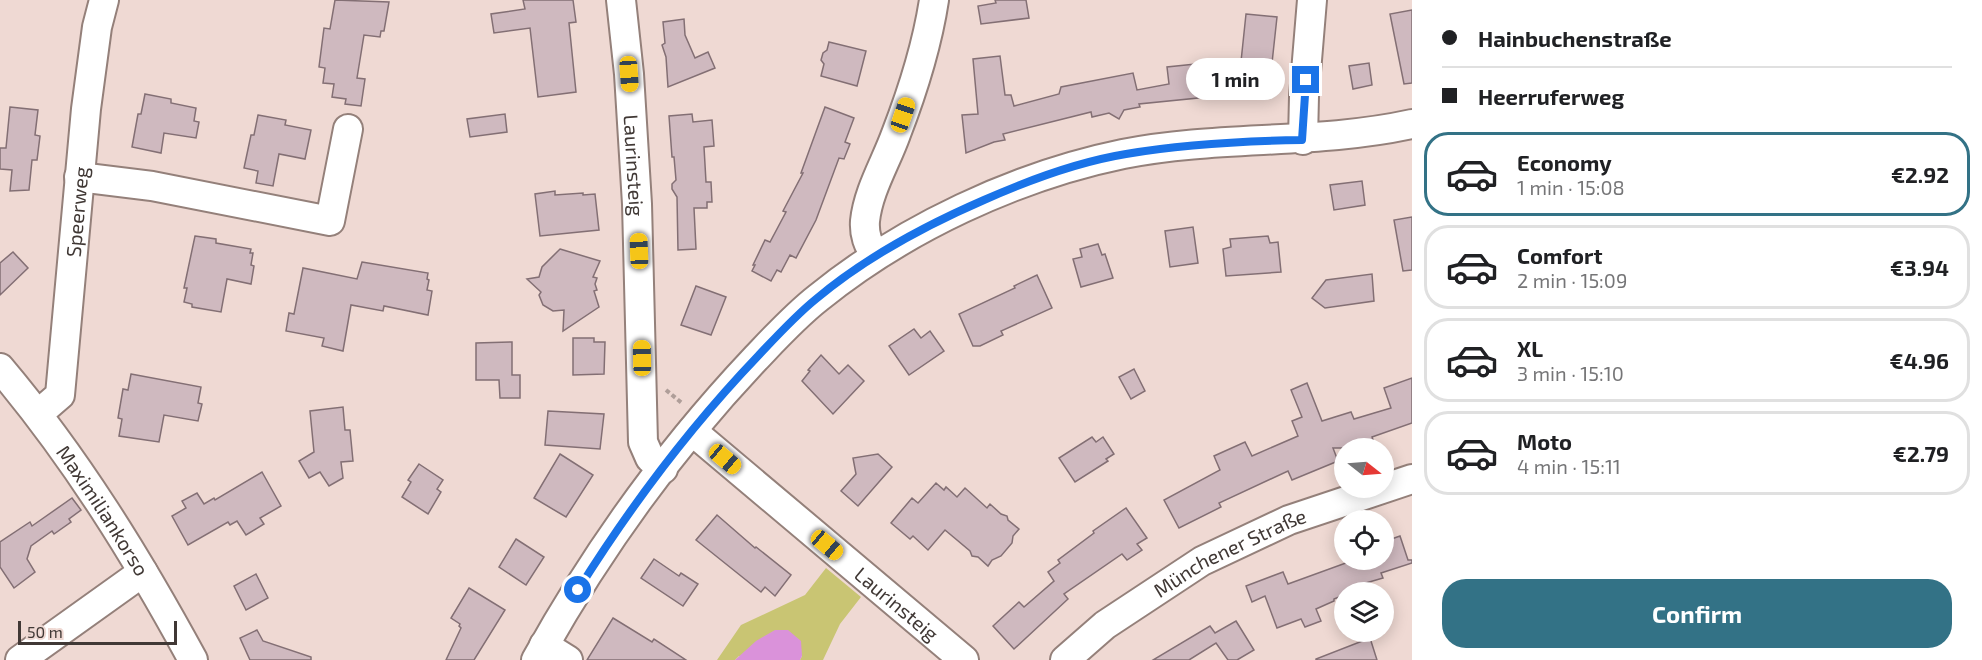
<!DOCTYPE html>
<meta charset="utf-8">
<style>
body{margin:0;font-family:"Exo 2",sans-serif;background:#f2f2f2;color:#202124;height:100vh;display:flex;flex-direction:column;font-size:22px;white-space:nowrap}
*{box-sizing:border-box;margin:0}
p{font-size:20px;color:#757577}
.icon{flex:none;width:33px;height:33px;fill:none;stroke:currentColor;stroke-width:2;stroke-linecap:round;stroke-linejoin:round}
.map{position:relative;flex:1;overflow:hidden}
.details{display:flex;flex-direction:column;background:#fff;width:570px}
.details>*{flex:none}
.hud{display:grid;align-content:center;height:132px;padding:0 30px;background:#fff}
.needle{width:39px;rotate:107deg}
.buttons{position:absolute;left:1334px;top:438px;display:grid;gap:12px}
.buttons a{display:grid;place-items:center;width:60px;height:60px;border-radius:50%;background:#fff;box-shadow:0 3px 15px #0003;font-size:30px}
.scale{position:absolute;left:18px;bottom:15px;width:159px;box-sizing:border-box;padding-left:6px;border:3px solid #403835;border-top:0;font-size:16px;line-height:21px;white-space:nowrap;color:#403835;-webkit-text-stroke:4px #efd9d3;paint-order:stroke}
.end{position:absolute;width:27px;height:27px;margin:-14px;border:8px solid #1a73e8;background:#fff;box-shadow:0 0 0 3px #fff}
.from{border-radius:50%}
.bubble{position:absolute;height:42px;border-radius:21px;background:#fff;box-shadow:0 3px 15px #0003;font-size:20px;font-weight:700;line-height:42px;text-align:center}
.car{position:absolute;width:18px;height:36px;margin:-18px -9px;border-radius:8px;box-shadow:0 0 4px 2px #0007;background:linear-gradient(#f5c518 24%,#345 0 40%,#f5c518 0 76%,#345 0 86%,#f5c518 0)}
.hud b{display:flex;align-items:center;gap:21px;height:57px;font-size:22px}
.hud b+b{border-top:2px solid #e0e0e0}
.hud i{width:15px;height:15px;background:#202124}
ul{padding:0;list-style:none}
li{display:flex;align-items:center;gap:18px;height:84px;margin:0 12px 9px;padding:0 18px;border:3px solid #e0e0e0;border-radius:24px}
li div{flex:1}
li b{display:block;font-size:22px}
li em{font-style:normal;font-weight:700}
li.selected{border-color:#337286}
li>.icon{width:54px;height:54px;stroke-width:1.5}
.primary-button{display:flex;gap:12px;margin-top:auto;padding:12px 30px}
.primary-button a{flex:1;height:69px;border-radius:24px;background:#337286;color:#fff;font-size:24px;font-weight:700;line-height:69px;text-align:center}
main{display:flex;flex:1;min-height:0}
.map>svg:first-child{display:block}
.green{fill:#c9c573}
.water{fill:#da92da}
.building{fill:#cfb9bf;stroke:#836f74;stroke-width:1.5}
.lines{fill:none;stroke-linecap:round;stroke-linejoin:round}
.minor-casing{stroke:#94807a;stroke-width:32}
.path{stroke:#af9e99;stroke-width:4;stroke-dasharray:4.5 3;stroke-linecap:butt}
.minor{stroke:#fff;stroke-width:28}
.route{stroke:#1a73e8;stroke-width:8}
.labels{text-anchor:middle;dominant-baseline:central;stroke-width:5;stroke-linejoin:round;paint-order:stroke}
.street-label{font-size:20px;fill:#403835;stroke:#efd9d3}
</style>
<main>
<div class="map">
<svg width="1412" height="660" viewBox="0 0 1412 660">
<rect width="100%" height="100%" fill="#efd9d3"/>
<path class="green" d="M 826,568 L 861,597 L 840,624 L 823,660 L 800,660 L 802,656 L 739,656 L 735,660 L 717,660 L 741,625 L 805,595 Z"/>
<path class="water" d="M 775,630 L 788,630 L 801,641 L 802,656 L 800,660 L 735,660 L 756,641 Z"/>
<g class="building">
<path d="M 335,0 L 389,2 L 384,31 L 381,31 L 380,37 L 364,35 L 357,78 L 365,79 L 361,106 L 345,104 L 346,99 L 332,97 L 334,84 L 323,83 L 325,68 L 319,67 L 324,28 L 330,29 Z"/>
<path d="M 523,0 L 573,0 L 576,22 L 569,23 L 576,92 L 538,97 L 530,28 L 494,33 L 491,14 L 525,9 Z"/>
<path d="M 995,0 L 1026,0 L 1029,18 L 981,24 L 978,6 L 996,3 Z"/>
<path d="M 1412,10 L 1412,83 L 1404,84 L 1390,14 Z"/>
<path d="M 1246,14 L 1277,17 L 1272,63 L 1265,62 L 1263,74 L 1240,71 Z"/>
<path d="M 684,19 L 685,35 L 695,58 L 708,52 L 715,68 L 668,87 L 666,57 L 662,45 L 665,43 L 663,22 Z"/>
<path d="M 829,42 L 866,51 L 857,86 L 821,76 L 824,64 L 821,60 L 823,53 L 827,50 Z"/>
<path d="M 1000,56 L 1005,95 L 1011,95 L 1014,106 L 1059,94 L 1061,87 L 1133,73 L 1137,90 L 1169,84 L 1167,67 L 1205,63 L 1206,75 L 1237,72 L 1238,94 L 1139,104 L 1140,107 L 1124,110 L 1119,119 L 1109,113 L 1092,117 L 1091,112 L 1003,134 L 1005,140 L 994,142 L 966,153 L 962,115 L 978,114 L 973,59 Z"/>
<path d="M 1369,63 L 1372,85 L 1353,89 L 1349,66 Z"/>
<path d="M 145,94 L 171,99 L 171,103 L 196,108 L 194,121 L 199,122 L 196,138 L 164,133 L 161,153 L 132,147 L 138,114 L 141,114 Z"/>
<path d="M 10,107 L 38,110 L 35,135 L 40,136 L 37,160 L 32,160 L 29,190 L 10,191 L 12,170 L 0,169 L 0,148 L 6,148 Z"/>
<path d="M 825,107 L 854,118 L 845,142 L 850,144 L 844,159 L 839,158 L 816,220 L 796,258 L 790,255 L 781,272 L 777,270 L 771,281 L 752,271 L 755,265 L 753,265 L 765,240 L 770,242 L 786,212 L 783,211 L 803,173 L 801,173 Z"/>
<path d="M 505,114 L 507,132 L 470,137 L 467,119 Z"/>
<path d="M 692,114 L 693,122 L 712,120 L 714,146 L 704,147 L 706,182 L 711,182 L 712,202 L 707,202 L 707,208 L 694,208 L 696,249 L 678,250 L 677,197 L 672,189 L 672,184 L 676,180 L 674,157 L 672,157 L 669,116 Z"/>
<path d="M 258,115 L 286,120 L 285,125 L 311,130 L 305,159 L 279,154 L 273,186 L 256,183 L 258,171 L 244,168 L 251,135 L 254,135 Z"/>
<path d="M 1362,181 L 1365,205 L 1334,210 L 1330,185 Z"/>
<path d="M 555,191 L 555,195 L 583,193 L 583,195 L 595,194 L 599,230 L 540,236 L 535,194 Z"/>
<path d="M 1412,217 L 1412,270 L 1403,271 L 1394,220 Z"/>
<path d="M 1193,227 L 1198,263 L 1170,267 L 1165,231 Z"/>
<path d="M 195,236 L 216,239 L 216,243 L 251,249 L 250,253 L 253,253 L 251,265 L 254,266 L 251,284 L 227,279 L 221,312 L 192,307 L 192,304 L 184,302 L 187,288 L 184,288 Z"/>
<path d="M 1268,236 L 1270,243 L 1278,242 L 1281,272 L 1226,276 L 1223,249 L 1231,247 L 1230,239 Z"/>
<path d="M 1098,244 L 1102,255 L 1105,254 L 1113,278 L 1081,287 L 1073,259 L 1082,257 L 1080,249 Z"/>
<path d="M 560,249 L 600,261 L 593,277 L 597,278 L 595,284 L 597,290 L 594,291 L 599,307 L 563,331 L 564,310 L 553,311 L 543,305 L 539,295 L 541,292 L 527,279 L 539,277 L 542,267 Z"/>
<path d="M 13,252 L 28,268 L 0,295 L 0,263 Z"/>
<path d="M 362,262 L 428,273 L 427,279 L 429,280 L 427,290 L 432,291 L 428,315 L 384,306 L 383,311 L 351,305 L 343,351 L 322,346 L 324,338 L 286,331 L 289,313 L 294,314 L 303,268 L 357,279 Z"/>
<path d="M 1372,274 L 1374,301 L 1325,308 L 1312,298 L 1326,280 Z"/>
<path d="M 1037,275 L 1052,308 L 1001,331 L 1003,335 L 980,346 L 973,346 L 959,314 L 1015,288 L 1014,286 Z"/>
<path d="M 696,286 L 726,297 L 711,335 L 681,325 Z"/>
<path d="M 914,329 L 921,338 L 930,331 L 944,351 L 909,375 L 889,346 Z"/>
<path d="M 573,338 L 594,338 L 594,342 L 605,342 L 604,374 L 573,375 Z"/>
<path d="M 512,342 L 512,375 L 520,375 L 520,398 L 500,398 L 499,380 L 476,380 L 476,343 Z"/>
<path d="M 821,355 L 839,374 L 848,365 L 864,381 L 833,414 L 802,381 L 810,371 L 808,370 Z"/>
<path d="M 1134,369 L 1145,391 L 1131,399 L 1119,377 Z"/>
<path d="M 131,374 L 201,387 L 198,403 L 202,404 L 198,421 L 164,415 L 159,442 L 119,436 L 122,419 L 118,418 L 123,389 L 128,390 Z"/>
<path d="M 1412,378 L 1412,423 L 1372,437 L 1376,448 L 1333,448 L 1338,461 L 1292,480 L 1288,471 L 1219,503 L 1221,507 L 1179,528 L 1164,500 L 1220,470 L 1214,456 L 1245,442 L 1252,456 L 1298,436 L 1292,421 L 1302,417 L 1291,390 L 1307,383 L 1322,421 L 1351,412 L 1354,419 L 1391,408 L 1384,388 Z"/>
<path d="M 343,407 L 345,430 L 350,430 L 353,461 L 341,462 L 343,478 L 329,486 L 320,472 L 309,478 L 299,461 L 314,452 L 310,411 Z"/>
<path d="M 548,411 L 604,414 L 600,449 L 545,445 Z"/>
<path d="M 1092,437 L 1096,442 L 1103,437 L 1114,454 L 1106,459 L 1108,461 L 1075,482 L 1059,458 Z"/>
<path d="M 560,454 L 593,475 L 566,517 L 534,498 Z"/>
<path d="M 878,454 L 892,467 L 858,506 L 841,491 L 856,474 L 853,458 Z"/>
<path d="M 419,464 L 443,480 L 437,489 L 441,492 L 428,514 L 402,497 L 411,482 L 408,480 Z"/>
<path d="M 262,472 L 281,506 L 260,518 L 264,524 L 246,535 L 237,521 L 230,525 L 228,522 L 188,545 L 172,516 L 186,508 L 182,501 L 197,493 L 204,504 L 214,498 L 215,500 Z"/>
<path d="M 936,483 L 944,490 L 946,487 L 957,497 L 965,488 L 987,508 L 990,504 L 1001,514 L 1007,516 L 1008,520 L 1019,529 L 1013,536 L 1012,543 L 1001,556 L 992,560 L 988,566 L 978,557 L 972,556 L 970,551 L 945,530 L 928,550 L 913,536 L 910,539 L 891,523 L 912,498 L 918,503 Z"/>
<path d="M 72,498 L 81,510 L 69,519 L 71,522 L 54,534 L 52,531 L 31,546 L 27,559 L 35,572 L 14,588 L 0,567 L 0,542 L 30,522 L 32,526 Z"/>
<path d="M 1126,508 L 1147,538 L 1137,544 L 1142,550 L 1127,560 L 1122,554 L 1064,594 L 1068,599 L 1014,649 L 993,626 L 1019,602 L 1024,607 L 1054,581 L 1048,572 L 1060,563 L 1058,560 L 1094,533 L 1093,531 Z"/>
<path d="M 717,515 L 755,548 L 756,547 L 791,575 L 775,596 L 765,587 L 761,592 L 696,540 Z"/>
<path d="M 1400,536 L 1408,560 L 1412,560 L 1412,563 L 1381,573 L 1383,578 L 1352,587 L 1354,592 L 1344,592 L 1344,595 L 1334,599 L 1334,601 L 1316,609 L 1321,621 L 1305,627 L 1301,619 L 1277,628 L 1265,596 L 1252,602 L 1246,586 L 1283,572 L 1288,584 L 1354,560 L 1383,560 L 1383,542 Z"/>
<path d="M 516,539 L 544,557 L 526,585 L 499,567 Z"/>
<path d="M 654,559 L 679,576 L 681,573 L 698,584 L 683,606 L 641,578 Z"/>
<path d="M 256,574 L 268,598 L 246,610 L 234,586 Z"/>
<path d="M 469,588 L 505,610 L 474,660 L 446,660 L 461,628 L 459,626 L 460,624 L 451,618 Z"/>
<path d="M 613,618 L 652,642 L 654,639 L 686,660 L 587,660 Z"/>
<path d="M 1236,621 L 1254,650 L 1237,660 L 1228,660 L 1216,643 L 1189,660 L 1153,660 L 1210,626 L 1215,633 Z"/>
<path d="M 257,630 L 263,641 L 311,657 L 311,660 L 250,660 L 240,638 Z"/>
<path d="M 1370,638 L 1377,660 L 1316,660 L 1316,659 Z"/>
</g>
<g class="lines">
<g class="minor-casing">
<g id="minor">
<path id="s1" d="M 621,0 L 629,74 L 637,204 L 643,442 L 650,458 L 663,469"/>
<path d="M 1303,140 L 1304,96 L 1312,0"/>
<path d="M 79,177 L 152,186 L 330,221 L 348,129"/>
<path d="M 875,256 C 868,244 864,235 865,221 C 868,191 886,162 896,134 C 913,90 927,46 934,0"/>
<path id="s2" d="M 0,368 C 76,458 137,557 193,660"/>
<path id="s3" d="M 38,414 L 60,395 L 86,109 L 97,27 L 104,0"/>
<path id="s4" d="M 692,431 L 964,660"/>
<path d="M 544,645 L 568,660"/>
<path d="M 20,660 L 143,572"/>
<path d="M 536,660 C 596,552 670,449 755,359 C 775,338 795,316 818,298 C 903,229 1016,176 1123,154 C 1218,135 1317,145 1412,124"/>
<path id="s5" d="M 1065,660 L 1105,625 L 1202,561 L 1289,520 L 1412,479"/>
</g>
</g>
<path class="path" d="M 666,390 L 683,404"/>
<use href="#minor" class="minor"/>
</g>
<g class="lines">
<path class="route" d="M 578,590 C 630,507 690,427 758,356 C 776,337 795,316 816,299 C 866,257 924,226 984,200 C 1029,180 1077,162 1126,154 C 1184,144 1243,141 1302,140 L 1306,80"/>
</g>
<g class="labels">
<g class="street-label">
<text stroke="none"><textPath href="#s1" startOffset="166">Laurinsteig</textPath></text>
<text stroke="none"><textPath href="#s3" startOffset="213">Speerweg</textPath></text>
<text stroke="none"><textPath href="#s2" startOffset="176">Maximiliankorso</textPath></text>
<text stroke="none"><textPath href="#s5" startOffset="198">Münchener Straße</textPath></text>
<text stroke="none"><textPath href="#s4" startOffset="268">Laurinsteig</textPath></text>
</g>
</g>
</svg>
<div class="buttons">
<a><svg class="needle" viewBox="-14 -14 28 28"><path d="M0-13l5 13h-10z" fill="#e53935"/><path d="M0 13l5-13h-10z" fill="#757577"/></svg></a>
<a><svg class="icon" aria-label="locate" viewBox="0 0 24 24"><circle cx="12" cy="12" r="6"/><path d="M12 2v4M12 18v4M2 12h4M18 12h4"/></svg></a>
<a><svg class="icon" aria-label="layers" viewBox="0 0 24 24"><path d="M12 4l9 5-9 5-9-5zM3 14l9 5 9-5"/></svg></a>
</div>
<div class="scale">50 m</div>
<i class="end from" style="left:578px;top:590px"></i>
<i class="end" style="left:1306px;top:80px"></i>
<div class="bubble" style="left:1186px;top:58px;width:99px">1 min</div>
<i class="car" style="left:629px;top:74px;rotate:176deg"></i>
<i class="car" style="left:903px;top:115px;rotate:19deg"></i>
<i class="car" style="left:639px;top:251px;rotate:358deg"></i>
<i class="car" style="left:642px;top:358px;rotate:359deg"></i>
<i class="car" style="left:725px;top:459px;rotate:130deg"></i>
<i class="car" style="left:827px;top:545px;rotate:130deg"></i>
</div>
<section class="details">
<div class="hud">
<b><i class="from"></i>Hainbuchenstraße</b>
<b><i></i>Heerruferweg</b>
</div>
<ul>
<li class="selected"><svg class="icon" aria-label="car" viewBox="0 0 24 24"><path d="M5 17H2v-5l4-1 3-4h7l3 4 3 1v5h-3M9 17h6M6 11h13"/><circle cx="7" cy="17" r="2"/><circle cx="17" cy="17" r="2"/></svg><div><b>Economy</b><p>1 min · 15:08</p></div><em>€2.92</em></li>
<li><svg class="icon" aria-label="car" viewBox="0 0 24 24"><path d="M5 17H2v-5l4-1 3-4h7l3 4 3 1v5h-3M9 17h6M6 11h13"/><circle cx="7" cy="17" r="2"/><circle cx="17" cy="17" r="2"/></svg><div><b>Comfort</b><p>2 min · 15:09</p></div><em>€3.94</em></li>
<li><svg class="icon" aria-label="car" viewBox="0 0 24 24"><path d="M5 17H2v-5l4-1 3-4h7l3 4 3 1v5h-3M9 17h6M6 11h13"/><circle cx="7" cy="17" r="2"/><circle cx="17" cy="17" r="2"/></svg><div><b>XL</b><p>3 min · 15:10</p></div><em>€4.96</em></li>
<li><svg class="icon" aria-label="car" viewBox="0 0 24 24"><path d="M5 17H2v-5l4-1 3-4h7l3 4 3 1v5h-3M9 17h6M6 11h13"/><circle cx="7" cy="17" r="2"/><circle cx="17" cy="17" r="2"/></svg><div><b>Moto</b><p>4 min · 15:11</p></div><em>€2.79</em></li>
</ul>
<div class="primary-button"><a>Confirm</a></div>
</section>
</main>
